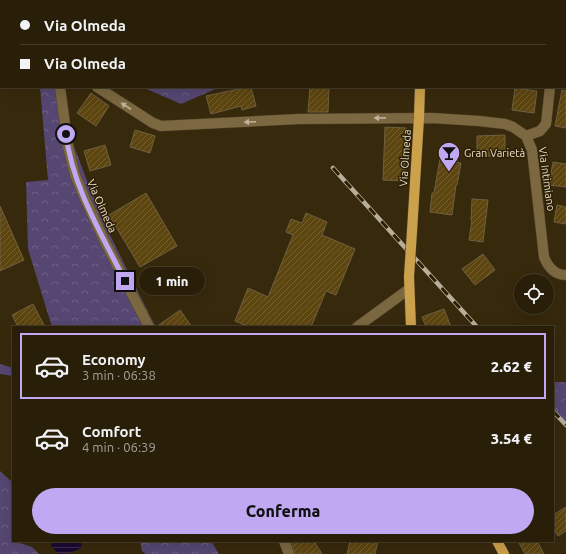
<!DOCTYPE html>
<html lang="it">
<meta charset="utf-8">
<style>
body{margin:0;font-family:Ubuntu,sans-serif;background:#312712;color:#f1f3f6;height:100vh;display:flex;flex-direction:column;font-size:15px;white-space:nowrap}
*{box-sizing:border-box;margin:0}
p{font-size:13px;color:#a5a29c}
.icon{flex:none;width:22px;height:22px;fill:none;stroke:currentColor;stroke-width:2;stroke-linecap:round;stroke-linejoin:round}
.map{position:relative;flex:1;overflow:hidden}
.details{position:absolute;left:12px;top:326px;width:542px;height:216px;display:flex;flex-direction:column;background:#291f09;border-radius:0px;box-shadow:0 4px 16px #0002,0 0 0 1px #453d2a}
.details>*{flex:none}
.hud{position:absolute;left:0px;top:0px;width:566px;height:88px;box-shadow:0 4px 16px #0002,0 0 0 1px #453d2a;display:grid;align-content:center;height:88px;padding:0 20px;background:#291f09}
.tools{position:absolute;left:514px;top:274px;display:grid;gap:8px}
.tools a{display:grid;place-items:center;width:40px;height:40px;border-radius:50%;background:#291f09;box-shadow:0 4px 16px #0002,0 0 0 1px #453d2a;font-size:20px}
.end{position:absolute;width:18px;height:18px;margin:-9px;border:5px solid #c0a8f3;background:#111;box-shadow:0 0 0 2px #111}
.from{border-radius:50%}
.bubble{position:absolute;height:28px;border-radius:14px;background:#291f09;box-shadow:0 4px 16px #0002,0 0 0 1px #453d2a;font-size:13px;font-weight:800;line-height:28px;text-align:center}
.hud b{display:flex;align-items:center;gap:14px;height:38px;font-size:15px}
.hud b+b{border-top:1px solid #453d2a}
.hud i{width:10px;height:10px;background:#f1f3f6}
ul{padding:7px 0 0;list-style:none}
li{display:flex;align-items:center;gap:12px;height:66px;margin:0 8px 6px;padding:0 12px;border:2px solid transparent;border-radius:0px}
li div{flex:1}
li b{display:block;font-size:15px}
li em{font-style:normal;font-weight:800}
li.active{border-color:#c0a8f3}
li>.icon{width:36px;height:36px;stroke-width:1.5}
.action{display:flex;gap:8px;margin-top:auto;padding:8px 20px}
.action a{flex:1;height:46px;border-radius:24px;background:#c0a8f3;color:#111;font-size:16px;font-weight:800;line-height:46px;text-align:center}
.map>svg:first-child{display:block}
.forest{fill:url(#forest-crowns)}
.water{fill:url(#water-rules)}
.building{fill:url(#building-hatch);stroke:#6f6042}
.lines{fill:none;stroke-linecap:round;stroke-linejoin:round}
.minor-casing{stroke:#53462b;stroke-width:11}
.major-casing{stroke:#53462b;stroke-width:11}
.minor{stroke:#7b6740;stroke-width:10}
.major{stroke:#cba14b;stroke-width:10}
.rail-casing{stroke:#b8af9b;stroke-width:4.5}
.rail{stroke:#2c1f02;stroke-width:3;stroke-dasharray:9;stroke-linecap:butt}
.major-bridge-casing{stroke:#53462b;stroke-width:11;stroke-linecap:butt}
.major-bridge{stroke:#cba14b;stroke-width:10}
.oneway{fill:#bfb39a}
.route{stroke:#c0a8f3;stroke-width:5}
.labels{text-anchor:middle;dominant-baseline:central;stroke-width:3;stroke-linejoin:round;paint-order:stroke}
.poi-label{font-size:11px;fill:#e4dccb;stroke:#2c1f02;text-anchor:start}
.street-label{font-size:11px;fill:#e4dccb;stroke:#2c1f02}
</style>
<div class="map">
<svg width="566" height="554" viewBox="0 0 566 554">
<defs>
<pattern id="forest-crowns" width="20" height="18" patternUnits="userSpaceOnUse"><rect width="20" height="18" fill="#554772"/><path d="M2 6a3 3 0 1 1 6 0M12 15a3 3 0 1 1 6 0" fill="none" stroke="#6d6185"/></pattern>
<pattern id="water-rules" width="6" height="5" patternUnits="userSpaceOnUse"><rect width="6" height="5" fill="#1a0931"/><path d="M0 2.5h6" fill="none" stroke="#3b2c4e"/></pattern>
<pattern id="building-hatch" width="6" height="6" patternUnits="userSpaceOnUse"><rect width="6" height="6" fill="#5d450f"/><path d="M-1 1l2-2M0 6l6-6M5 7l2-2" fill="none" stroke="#745f31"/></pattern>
</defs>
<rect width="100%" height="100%" fill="#37290c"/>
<g class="forest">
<path d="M 36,0 L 295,0 L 36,1 Z"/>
<path d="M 40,87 L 65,87 L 66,117 L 75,149 L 87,181 L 105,225 L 151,318 L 156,327 L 52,327 L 28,249 L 26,182 L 48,180 Z"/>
<path d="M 142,87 L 220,87 L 181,104 Z"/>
<path d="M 0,364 L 13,368 L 13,376 L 0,374 Z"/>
<path d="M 553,382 L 566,382 L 566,427 L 553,414 Z"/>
<path d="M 0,471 L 13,483 L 13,541 L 32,547 L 39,554 L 0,554 Z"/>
<path d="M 140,541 L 211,541 L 219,554 L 146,554 L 142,551 Z"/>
</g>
<path class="water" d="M 52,541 L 81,541 L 82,548 L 69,553 L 59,554 L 51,546 Z"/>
<g class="building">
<path d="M 248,87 L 251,87 L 256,106 L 242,110 L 241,106 L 211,114 L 206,96 Z"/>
<path d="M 310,87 L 329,87 L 328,112 L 308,112 Z"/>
<path d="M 515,88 L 537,91 L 534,113 L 512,110 Z"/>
<path d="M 562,90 L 566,91 L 566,128 L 555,126 Z"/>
<path d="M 91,93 L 109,106 L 96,126 L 77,113 Z"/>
<path d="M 385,127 L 406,128 L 404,181 L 383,180 Z"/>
<path d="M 135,130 L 155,136 L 150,153 L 130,147 Z"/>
<path d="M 505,135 L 505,156 L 477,156 L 477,136 Z"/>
<path d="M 105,145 L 111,165 L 90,171 L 84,151 Z"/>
<path d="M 440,159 L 461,163 L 457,185 L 456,185 L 452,215 L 430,212 L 432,193 L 434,193 Z"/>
<path d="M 553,162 L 566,164 L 566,187 L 549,185 Z"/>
<path d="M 146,193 L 177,246 L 140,267 L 109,215 Z"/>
<path d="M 472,199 L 488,200 L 483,242 L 469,240 L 472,220 L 471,220 Z"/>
<path d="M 557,205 L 566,207 L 566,224 L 554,222 Z"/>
<path d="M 0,206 L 24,260 L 0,271 Z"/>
<path d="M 306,213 L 327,222 L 322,235 L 355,249 L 336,295 L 326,291 L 311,327 L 249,327 L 235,321 L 248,288 L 268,297 L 293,235 L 286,232 L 291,219 L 302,223 Z"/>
<path d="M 483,254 L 495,270 L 475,285 L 462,269 Z"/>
<path d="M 33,304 L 45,327 L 18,327 L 12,315 Z"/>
<path d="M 444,309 L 451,327 L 426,327 L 422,317 Z"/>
<path d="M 180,310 L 192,327 L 156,327 Z"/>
<path d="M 566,507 L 566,531 L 558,536 L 553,528 L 553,515 Z"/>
<path d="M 291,541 L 314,541 L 322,554 L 295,554 Z"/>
<path d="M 350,541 L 378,541 L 375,554 L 347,554 Z"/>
<path d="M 518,541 L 537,541 L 544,554 L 525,554 Z"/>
</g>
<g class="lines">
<g class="minor-casing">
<g id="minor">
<path d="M 540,0 L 540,1"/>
<path d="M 0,18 L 1,18"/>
<path d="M 60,87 L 68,147 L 75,175 L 85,199 L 104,240 L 149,327"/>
<path d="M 97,87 L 153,123 L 161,126 L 299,119 L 432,118 L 479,121 L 505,124 L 513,127 L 526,136 L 532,150 L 544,257 C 548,267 555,275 566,275"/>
<path d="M 526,136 L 540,131 L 546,124 L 550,87"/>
<path d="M 357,327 L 409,289"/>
<path d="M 284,541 L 289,554"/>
</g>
</g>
<g class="major-casing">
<g id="major">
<path d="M 421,1 L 421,0"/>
<path d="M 412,231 L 419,118 L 420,87"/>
<path d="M 409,277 L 411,327"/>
<path d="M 497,541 L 504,554"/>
</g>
</g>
<use href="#minor" class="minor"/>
<use href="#major" class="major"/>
<g class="rail-casing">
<g id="rail">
<path d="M 333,168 L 477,327"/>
<path d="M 553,411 L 566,425"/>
</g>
</g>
<use href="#rail" class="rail"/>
<g class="major-bridge-casing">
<path id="major-bridge" d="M 409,277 L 412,231"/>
</g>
<use href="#major-bridge" class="major-bridge"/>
</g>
<defs><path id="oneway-solid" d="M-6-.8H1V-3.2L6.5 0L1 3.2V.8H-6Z"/></defs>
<g class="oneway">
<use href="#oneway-solid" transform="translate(126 106) rotate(-147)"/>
<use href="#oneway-solid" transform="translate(380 118) rotate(179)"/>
<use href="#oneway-solid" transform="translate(250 122) rotate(177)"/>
</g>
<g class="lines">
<path class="route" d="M 66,134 C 72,186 102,235 125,281"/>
</g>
<defs>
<g id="bar-pin" transform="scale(1.15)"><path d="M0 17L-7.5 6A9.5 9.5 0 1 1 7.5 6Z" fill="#c0a8f3" stroke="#2c1f02"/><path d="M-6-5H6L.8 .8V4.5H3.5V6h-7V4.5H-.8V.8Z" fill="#111"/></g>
</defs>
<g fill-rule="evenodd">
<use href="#bar-pin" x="449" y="153"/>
</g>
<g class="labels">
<g class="poi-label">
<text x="464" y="153">Gran Varietà</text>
</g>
<g class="street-label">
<text transform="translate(405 158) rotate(-86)">Via Olmeda</text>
<text transform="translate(547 179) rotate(82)">Via Intimiano</text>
<text transform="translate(102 206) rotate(66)">Via Olmeda</text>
</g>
</g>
</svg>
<div class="tools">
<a><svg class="icon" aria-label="locate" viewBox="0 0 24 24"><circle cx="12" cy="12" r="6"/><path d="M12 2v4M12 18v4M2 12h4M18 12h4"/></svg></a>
</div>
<i class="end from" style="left:66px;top:134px"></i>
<i class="end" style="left:125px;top:281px"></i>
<div class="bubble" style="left:139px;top:267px;width:66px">1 min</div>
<div class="hud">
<b><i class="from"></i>Via Olmeda</b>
<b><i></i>Via Olmeda</b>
</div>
<section class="details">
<ul>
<li class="active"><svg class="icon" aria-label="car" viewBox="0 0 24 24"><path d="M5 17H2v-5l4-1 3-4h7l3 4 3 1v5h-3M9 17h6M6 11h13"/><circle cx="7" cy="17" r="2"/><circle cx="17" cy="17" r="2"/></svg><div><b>Economy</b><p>3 min · 06:38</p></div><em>2.62 €</em></li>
<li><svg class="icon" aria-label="car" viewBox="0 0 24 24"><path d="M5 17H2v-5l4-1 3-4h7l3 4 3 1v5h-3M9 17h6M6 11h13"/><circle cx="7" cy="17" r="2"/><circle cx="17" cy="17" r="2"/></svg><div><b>Comfort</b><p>4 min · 06:39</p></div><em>3.54 €</em></li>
</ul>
<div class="action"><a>Conferma</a></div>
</section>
</div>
